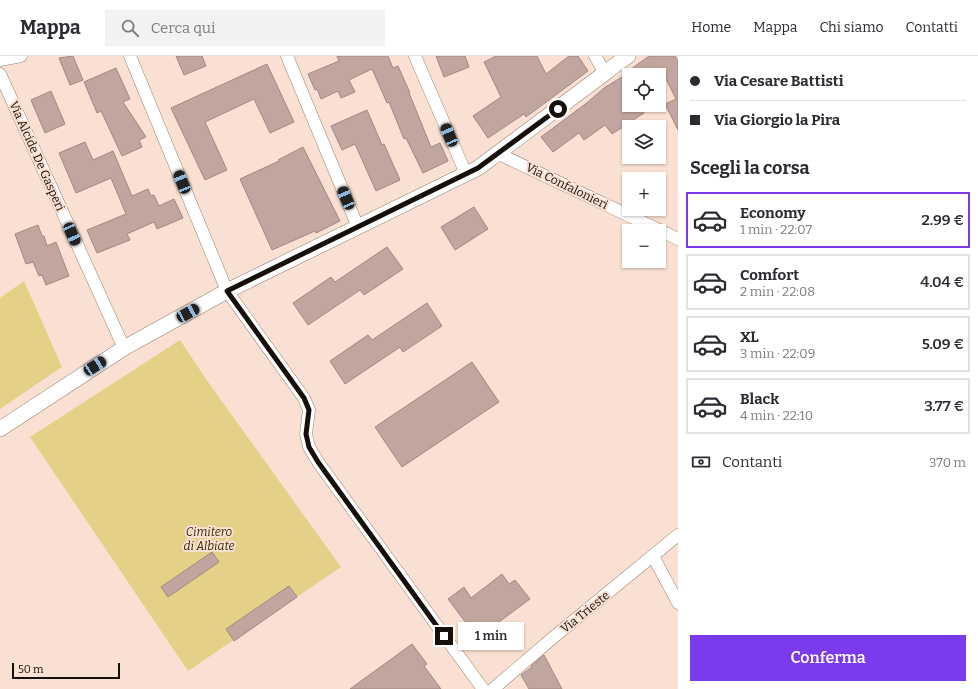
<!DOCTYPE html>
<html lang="it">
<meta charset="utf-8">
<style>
body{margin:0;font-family:Bitter,serif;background:#f2f2f3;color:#2b2b33;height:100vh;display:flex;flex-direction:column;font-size:15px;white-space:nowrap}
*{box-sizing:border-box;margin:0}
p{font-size:13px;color:#7c7c81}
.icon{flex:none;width:22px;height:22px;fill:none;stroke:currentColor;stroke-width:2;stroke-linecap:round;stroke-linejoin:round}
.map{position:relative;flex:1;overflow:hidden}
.sheet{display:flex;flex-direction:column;background:#fff;width:300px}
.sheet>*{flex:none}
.top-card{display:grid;align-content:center;height:88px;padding:0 12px;background:#fff}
.tools{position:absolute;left:622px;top:12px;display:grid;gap:8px}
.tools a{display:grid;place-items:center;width:44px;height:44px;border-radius:0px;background:#fff;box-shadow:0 1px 3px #0004;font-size:20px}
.scale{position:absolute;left:12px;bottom:10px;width:108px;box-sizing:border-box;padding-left:4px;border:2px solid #170f0a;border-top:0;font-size:11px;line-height:14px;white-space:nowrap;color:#170f0a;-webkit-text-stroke:3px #f9e0d2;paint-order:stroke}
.end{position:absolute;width:18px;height:18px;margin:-9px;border:5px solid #170f0a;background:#fff;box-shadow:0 0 0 2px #fff}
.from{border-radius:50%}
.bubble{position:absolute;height:28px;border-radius:0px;background:#fff;box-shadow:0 1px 3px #0004;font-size:13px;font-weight:600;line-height:28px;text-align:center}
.car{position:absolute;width:12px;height:24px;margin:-12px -6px;border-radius:5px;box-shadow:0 0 3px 1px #0007;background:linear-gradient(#222 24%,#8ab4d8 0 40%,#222 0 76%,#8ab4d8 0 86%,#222 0)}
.top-card b{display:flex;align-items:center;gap:14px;height:38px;font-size:15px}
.top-card b+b{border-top:1px solid #e1e1e2}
.top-card i{width:10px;height:10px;background:#2b2b33}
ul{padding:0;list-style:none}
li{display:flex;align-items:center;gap:12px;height:56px;margin:0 8px 6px;padding:0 4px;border:2px solid #e1e1e2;border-radius:0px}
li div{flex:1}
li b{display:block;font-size:15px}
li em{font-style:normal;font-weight:600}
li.selected{border-color:#7c3aed}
li>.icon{width:36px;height:36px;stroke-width:1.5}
h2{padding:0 12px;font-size:18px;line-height:48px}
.pay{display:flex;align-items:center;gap:10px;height:44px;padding:0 12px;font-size:15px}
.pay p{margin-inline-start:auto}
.cta{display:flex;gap:8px;margin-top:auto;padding:8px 12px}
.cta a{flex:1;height:46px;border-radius:0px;background:#7c3aed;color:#fff;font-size:16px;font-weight:600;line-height:46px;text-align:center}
header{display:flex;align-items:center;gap:24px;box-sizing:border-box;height:56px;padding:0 20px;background:#fff;border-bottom:1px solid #e1e1e2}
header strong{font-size:19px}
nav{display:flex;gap:22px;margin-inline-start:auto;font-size:14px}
.search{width:280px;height:36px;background:#f2f2f3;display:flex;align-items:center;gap:10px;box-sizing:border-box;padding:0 14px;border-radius:0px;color:#7c7c81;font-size:15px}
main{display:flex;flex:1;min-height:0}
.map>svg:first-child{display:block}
.green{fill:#e5d087}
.building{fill:#c1a59f;stroke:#a28882}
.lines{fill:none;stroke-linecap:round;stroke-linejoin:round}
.minor-casing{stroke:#978274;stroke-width:13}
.tertiary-casing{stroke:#978274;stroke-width:16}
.minor{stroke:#fff;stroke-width:12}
.tertiary{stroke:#fff;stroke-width:15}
.route{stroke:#170f0a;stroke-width:5}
.labels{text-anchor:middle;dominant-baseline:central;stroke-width:4;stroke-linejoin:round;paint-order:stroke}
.street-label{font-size:12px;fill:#170f0a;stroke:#f9e0d2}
.park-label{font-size:12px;font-style:italic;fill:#362c08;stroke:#f9e0d2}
</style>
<header>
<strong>Mappa</strong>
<div class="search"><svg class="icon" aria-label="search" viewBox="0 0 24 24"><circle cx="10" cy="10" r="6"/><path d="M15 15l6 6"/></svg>Cerca qui</div>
<nav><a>Home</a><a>Mappa</a><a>Chi siamo</a><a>Contatti</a></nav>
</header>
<main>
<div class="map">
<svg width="678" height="633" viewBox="0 0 678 633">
<rect width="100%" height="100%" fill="#f9e0d2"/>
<g class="green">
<path d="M 24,225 L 62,311 L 0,353 L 0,242 Z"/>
<path d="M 180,284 L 208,326 L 341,511 L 188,615 L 30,381 Z"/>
</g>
<g class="building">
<path d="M 73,0 L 83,24 L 70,29 L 59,2 Z"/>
<path d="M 176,0 L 202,0 L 206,10 L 184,19 Z"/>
<path d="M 337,0 L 388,0 L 393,12 L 398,10 L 410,37 L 409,37 L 431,91 L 440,87 L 448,105 L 423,117 L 406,82 L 404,83 L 389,46 L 387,47 L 372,13 L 349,24 L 355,36 L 341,42 L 338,35 L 321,43 L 317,33 L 315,34 L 308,18 L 339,5 Z"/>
<path d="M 436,0 L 465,0 L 469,11 L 444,21 Z"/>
<path d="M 496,0 L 537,0 L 546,18 L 569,0 L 578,0 L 588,15 L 526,61 L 524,58 L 488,82 L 473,60 L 501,41 L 484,6 Z"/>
<path d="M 649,0 L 675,0 L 678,5 L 678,74 L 665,48 L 676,43 L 664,19 L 629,19 L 629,49 L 639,49 L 644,57 L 612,78 L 605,69 L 584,84 L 579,77 L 553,96 L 541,81 L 588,46 L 604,32 L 625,19 L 623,19 Z"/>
<path d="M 267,8 L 294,66 L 270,77 L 254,43 L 205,66 L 227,114 L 205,124 L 171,52 Z"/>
<path d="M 116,12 L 130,43 L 123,46 L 146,81 L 139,84 L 142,91 L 122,100 L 101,55 L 97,57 L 84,26 Z"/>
<path d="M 51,35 L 65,68 L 45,77 L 31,44 Z"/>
<path d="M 367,54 L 382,89 L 384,88 L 400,124 L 376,135 L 355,88 L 342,94 L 331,70 Z"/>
<path d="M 85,86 L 93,104 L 113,95 L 132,140 L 148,133 L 151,140 L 154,139 L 159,150 L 174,143 L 183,162 L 157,173 L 154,166 L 127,178 L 130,184 L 97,197 L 87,174 L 126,158 L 111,122 L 76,137 L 59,97 Z"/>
<path d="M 303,91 L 340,165 L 316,177 L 315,175 L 272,194 L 240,123 L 279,105 L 278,104 Z"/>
<path d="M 474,151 L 488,173 L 455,194 L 441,171 Z"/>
<path d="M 38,169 L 42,180 L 44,180 L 47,190 L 56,186 L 69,220 L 46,229 L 42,219 L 39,220 L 33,206 L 26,208 L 15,178 Z"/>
<path d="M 387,191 L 403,213 L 364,239 L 360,234 L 308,269 L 293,247 L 331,221 L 335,226 Z"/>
<path d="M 427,247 L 442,270 L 403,296 L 400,291 L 345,328 L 330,305 L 368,279 L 372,284 Z"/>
<path d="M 472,306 L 499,346 L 402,411 L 375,371 Z"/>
<path d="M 212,496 L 219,506 L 168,541 L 161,531 Z"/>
<path d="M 502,518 L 509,528 L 515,524 L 530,543 L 499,566 L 500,567 L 478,583 L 448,543 L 464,531 L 471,542 Z"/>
<path d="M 289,530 L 297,541 L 234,585 L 226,573 Z"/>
<path d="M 412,588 L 427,608 L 424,610 L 441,633 L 350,633 Z"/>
<path d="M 544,599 L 562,633 L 529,633 L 521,619 L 532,611 L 531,610 Z"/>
</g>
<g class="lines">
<g class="minor-casing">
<g id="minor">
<path d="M 130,0 L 227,235 L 304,342 L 309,354 L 306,378 L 309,391 L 318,406 L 483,633"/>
<path d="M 287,0 L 358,171"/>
<path d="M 415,0 L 466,118"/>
<path d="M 595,0 L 605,17"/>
<path d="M 0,4 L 21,0"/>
<path d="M 0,18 L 124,292"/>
<path d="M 499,98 L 678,183"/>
<path d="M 653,500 L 678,547"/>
<path d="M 493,633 L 555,580 L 678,479"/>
</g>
</g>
<g class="tertiary-casing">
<path id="tertiary" d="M 0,373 L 124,292 L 227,235 L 478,112 L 605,17 L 614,10 L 628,0"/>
</g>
<use href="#minor" class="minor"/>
<use href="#tertiary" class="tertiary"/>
</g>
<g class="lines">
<path class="route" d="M 444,580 L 318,406 L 309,391 L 306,378 L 309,354 L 304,342 L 227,235 L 478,112 L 558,53"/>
</g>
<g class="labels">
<g class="street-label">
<text transform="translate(37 100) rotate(66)">Via Alcide De Gasperi</text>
<text transform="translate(567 130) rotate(26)">Via Confalonieri</text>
<text transform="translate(585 556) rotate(-39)">Via Trieste</text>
</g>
<g class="park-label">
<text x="209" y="476">Cimitero<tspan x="209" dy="14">di Albiate</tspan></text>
</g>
</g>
</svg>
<div class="tools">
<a><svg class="icon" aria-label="locate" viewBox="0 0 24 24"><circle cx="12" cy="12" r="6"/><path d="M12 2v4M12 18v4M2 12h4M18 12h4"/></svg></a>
<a><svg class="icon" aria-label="layers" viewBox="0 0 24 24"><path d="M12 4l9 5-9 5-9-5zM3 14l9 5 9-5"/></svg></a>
<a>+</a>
<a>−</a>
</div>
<div class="scale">50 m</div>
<i class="end from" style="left:558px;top:53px"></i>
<i class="end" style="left:444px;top:580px"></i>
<div class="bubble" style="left:458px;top:566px;width:66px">1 min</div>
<i class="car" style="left:449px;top:79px;rotate:337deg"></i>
<i class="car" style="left:182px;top:126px;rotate:338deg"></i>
<i class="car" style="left:346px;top:142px;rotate:337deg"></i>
<i class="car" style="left:72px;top:178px;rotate:156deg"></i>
<i class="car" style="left:188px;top:257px;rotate:61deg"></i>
<i class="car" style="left:95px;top:310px;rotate:57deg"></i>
</div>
<section class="sheet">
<div class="top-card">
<b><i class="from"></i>Via Cesare Battisti</b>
<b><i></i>Via Giorgio la Pira</b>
</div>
<h2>Scegli la corsa</h2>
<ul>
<li class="selected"><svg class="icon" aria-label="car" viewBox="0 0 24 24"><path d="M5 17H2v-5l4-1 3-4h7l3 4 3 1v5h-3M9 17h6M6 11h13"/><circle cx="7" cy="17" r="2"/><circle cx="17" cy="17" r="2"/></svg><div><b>Economy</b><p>1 min · 22:07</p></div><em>2.99 €</em></li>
<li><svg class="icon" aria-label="car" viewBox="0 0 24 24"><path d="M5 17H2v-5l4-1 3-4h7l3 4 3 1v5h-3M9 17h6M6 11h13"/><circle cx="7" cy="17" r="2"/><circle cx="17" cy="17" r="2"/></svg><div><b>Comfort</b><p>2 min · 22:08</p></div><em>4.04 €</em></li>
<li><svg class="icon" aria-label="car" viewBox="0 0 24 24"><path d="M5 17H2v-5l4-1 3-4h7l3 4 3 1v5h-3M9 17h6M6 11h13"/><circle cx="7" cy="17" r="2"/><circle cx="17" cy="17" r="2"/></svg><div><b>XL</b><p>3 min · 22:09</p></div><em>5.09 €</em></li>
<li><svg class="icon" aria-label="car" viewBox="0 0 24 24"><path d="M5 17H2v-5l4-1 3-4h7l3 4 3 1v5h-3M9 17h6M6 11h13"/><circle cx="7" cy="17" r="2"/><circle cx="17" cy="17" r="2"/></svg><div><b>Black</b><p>4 min · 22:10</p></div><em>3.77 €</em></li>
</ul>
<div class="pay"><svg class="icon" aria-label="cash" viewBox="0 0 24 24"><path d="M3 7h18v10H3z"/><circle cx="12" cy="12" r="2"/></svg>Contanti<p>370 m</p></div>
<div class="cta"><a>Conferma</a></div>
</section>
</main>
